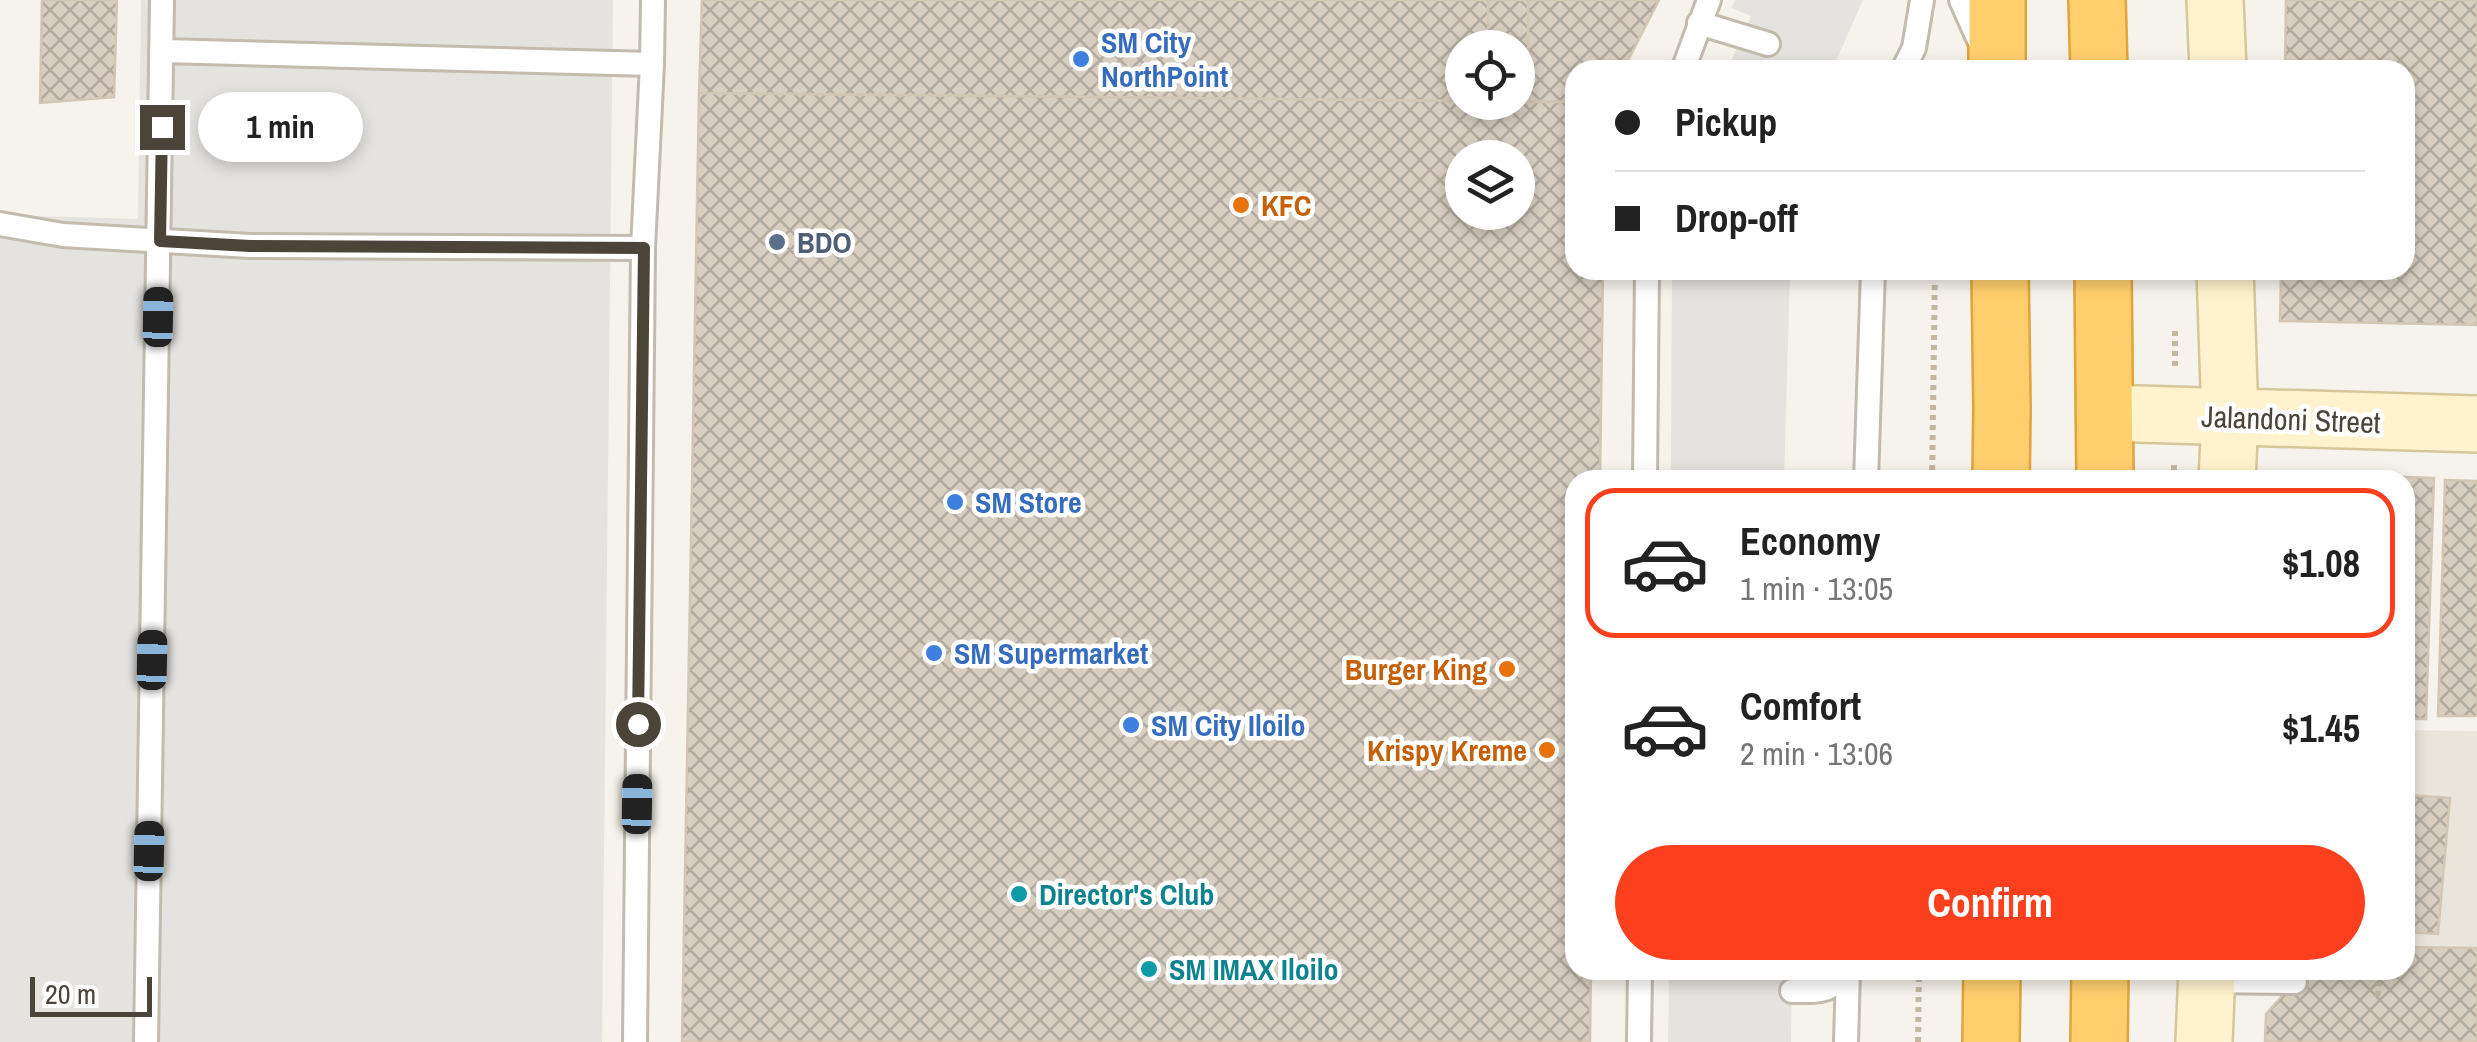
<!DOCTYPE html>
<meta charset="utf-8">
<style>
body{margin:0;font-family:"Archivo Narrow",sans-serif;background:#f6f6f6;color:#222;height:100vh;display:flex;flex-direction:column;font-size:38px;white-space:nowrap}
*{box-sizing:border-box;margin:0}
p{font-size:32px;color:#767676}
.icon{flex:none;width:55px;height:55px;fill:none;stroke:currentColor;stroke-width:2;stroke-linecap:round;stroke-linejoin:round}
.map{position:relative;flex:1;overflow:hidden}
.sheet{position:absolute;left:1565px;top:470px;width:850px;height:510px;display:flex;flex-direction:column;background:#fff;border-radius:30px;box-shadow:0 5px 15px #0003}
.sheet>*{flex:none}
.banner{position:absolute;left:1565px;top:60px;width:850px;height:220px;border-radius:30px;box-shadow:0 5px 15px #0003;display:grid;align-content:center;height:220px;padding:0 50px;background:#fff}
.buttons{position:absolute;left:1445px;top:30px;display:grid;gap:20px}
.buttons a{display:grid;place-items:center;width:90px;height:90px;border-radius:50%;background:#fff;box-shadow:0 5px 15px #0003;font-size:50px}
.scale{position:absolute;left:30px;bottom:25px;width:122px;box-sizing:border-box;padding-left:10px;border:5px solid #4b4439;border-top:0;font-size:28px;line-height:35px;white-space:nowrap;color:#4b4439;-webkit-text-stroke:8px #fff;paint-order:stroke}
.end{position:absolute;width:45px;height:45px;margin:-22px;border:12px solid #4b4439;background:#fff;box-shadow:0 0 0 5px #fff}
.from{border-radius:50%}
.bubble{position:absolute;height:70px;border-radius:35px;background:#fff;box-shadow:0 5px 15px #0003;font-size:32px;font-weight:700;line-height:70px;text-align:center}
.car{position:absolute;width:30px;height:60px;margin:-30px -15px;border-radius:12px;box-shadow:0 0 8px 2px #0007;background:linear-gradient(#222 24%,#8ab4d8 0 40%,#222 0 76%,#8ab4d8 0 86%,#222 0)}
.banner b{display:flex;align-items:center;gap:35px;height:95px;font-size:38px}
.banner b+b{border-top:2px solid #e0e0e0}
.banner i{width:25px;height:25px;background:#222}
ul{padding:18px 0 0;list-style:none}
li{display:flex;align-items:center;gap:30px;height:150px;margin:0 20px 15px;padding:0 30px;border:5px solid transparent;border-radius:30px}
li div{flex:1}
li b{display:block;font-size:38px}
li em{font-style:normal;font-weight:700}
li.current{border-color:#fc3f1d}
li>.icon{width:90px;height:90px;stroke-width:1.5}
.primary-button{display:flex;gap:20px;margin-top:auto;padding:20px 50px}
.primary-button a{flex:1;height:115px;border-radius:60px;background:#fc3f1d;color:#fff;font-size:40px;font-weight:700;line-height:115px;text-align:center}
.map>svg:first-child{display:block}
.residential{fill:#eae5da}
.parking{fill:#e5e3e0}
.building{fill:url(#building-cross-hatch);stroke:#d3c7b4;stroke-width:2.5;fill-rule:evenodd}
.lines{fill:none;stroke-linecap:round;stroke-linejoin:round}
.lane-casing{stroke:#c2bbae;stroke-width:28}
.secondary-casing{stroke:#d6c79b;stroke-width:60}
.highway-casing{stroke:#e0a43c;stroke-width:60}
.path{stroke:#c4b79f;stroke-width:6;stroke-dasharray:5 5;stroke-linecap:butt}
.lane{stroke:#fff;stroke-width:22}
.secondary{stroke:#fff3cd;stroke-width:55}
.highway{stroke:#ffcf6e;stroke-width:55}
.route{stroke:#4b4439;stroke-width:12}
.shop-dot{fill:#3f7fe0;stroke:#fff;stroke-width:4}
.food-dot{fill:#e8710a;stroke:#fff;stroke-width:4}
.service-dot{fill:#5c6f8a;stroke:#fff;stroke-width:4}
.culture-dot{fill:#0f9aa8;stroke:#fff;stroke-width:4}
.labels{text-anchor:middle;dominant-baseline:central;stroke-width:9;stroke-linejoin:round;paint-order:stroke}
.shop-label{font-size:30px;font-weight:bold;fill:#366cbe;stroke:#fff;text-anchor:start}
.food-label{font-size:30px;font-weight:bold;fill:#c56008;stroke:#fff;text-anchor:end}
.service-label{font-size:30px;font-weight:bold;fill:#4e5e75;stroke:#fff;text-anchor:start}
.street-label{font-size:30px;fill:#4b4439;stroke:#fff}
.culture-label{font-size:30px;font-weight:bold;fill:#0d838f;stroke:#fff;text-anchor:start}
</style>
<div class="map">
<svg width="2477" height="1042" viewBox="0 0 2477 1042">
<defs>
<pattern id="building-cross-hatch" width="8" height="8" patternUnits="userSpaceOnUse" patternTransform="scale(2.5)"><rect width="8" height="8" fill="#d8cfc1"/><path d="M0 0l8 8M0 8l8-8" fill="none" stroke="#b1aa9e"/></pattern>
</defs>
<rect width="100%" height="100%" fill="#f6f3ec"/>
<path class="residential" d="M 2405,730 L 2477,731 L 2477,948 L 2405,947 Z"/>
<g class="parking">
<path d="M 141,0 L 613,0 L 602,1042 L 0,1042 L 0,215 L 138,219 Z"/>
<path d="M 1735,0 L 1863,0 L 1832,70 L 1727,70 L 1751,16 L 1731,8 Z"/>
<path d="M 1672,270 L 1790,270 L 1784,480 L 1671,480 Z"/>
<path d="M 1669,970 L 1792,970 L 1791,1042 L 1668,1042 Z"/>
</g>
<g class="building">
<path d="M 42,0 L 117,0 L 114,97 L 40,103 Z"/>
<path d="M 702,0 L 1659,0 L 1623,70 L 1575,70 L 1575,102 L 1518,101 L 1518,48 L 1462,48 L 1462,101 L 699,93 Z"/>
<path d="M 1488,0 L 1528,0 L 1528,85 L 1518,85 L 1518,48 L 1488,48 Z"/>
<path d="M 2286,0 L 2477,0 L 2477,325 L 2280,321 L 2281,270 L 2405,270 L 2405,70 L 2285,70 Z"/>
<path d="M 699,93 L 1462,101 L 1462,102 L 1575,102 L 1575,270 L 1603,270 L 1600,480 L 1575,480 L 1575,970 L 1591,970 L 1590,1042 L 682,1042 ZM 1462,158 L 1518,158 L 1518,212 L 1462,212 Z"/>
<path d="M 2318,474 L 2434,478 L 2426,719 L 2405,719 L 2405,480 L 2318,480 Z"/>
<path d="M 2445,480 L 2477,481 L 2477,716 L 2438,716 Z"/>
<path d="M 2408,795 L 2450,798 L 2438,934 L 2405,932 L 2405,825 Z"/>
<path d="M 2405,947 L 2477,948 L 2477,1042 L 2265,1042 L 2266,1014 L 2305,970 L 2405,970 Z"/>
</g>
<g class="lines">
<g class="lane-casing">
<g id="lane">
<path d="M 1961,0 L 1982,47"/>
<path d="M 1699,23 L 1768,44"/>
<path d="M 163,51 L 652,64"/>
<path d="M 1683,70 L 1709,0"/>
<path d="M 1903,70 L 1914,48 L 1922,0"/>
<path d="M 0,224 L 63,235 L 250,246 L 643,248"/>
<path d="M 1645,480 L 1647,270"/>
<path d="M 1866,480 L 1873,270"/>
<path d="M 2206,981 L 2295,982"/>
<path d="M 1792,991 C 1819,991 1830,994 1847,970"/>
<path d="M 146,1042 L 162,0"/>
<path d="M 635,1042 L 643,248 L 652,64 L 653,0"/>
<path d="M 1639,1042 L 1640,970"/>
<path d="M 1846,1042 L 1848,970"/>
</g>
</g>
<g class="secondary-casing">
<g id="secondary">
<path d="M 2215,0 L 2218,70"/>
<path d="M 2225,270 L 2230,418 L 2227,480"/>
<path d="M 2105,413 L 2477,424"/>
<path d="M 2204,1042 L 2207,970"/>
</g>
</g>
<g class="highway-casing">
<g id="highway">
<path d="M 1997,0 L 1997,70"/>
<path d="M 2097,0 L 2099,70"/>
<path d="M 2000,270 L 2002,409 L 2001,480"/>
<path d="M 2103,270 L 2105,480"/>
<path d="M 1991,1042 L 1992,970"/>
<path d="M 2099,1042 L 2100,970"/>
</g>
</g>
<g class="path">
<path d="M 2175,331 L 2175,369"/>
<path d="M 1932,480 L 1935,270"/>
<path d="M 2174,480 L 2174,461"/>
<path d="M 2324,971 L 2365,972 L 2365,970"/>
<path d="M 2378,996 L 2379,983"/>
<path d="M 1918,1042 L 1919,970"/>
</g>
<use href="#lane" class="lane"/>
<use href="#secondary" class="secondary"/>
<use href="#highway" class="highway"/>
</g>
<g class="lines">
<path class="route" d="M 162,127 L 160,241 L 250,246 L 644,248 L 638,724"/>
</g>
<g class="shop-dot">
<circle cx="1081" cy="59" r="10"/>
<circle cx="955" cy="502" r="10"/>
<circle cx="934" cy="653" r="10"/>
<circle cx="1131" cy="725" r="10"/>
</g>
<g class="food-dot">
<circle cx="1241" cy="205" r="10"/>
<circle cx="1507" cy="669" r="10"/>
<circle cx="1547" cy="750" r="10"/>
</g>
<circle class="service-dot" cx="777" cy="242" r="10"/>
<g class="culture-dot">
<circle cx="1019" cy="894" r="10"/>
<circle cx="1149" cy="969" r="10"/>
</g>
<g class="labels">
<g class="shop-label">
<text x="1101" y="42">SM City<tspan x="1101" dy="34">NorthPoint</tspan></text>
<text x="975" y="502">SM Store</text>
<text x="954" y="653">SM Supermarket</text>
<text x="1151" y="725">SM City Iloilo</text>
</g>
<g class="food-label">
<text x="1261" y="205" text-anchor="start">KFC</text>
<text x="1487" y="669">Burger King</text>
<text x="1527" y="750">Krispy Kreme</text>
</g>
<g class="service-label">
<text x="797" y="242">BDO</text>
</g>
<g class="street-label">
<text transform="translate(2291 419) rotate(2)">Jalandoni Street</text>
</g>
<g class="culture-label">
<text x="1039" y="894">Director's Club</text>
<text x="1169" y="969">SM IMAX Iloilo</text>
</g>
</g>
</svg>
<div class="buttons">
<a><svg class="icon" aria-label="locate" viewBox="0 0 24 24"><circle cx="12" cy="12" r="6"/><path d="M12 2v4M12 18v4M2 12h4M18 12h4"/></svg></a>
<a><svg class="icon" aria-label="layers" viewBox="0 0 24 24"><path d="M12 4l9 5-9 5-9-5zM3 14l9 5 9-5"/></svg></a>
</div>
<div class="scale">20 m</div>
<i class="end from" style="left:638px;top:724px"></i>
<i class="end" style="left:162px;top:127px"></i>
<div class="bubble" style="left:198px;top:92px;width:165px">1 min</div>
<i class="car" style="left:158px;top:317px;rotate:1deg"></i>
<i class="car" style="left:152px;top:660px;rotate:1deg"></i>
<i class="car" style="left:637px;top:804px;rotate:1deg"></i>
<i class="car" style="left:149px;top:851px;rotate:1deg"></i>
<div class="banner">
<b><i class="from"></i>Pickup</b>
<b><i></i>Drop-off</b>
</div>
<section class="sheet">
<ul>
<li class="current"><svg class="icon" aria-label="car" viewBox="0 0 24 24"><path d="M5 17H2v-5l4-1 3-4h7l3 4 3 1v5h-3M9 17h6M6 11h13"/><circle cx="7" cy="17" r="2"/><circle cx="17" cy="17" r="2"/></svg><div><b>Economy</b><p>1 min · 13:05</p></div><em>$1.08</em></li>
<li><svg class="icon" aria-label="car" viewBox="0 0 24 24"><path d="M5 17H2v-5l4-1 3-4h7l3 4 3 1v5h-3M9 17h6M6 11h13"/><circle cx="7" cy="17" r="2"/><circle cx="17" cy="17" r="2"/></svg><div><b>Comfort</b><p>2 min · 13:06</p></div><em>$1.45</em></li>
</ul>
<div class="primary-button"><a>Confirm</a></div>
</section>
</div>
